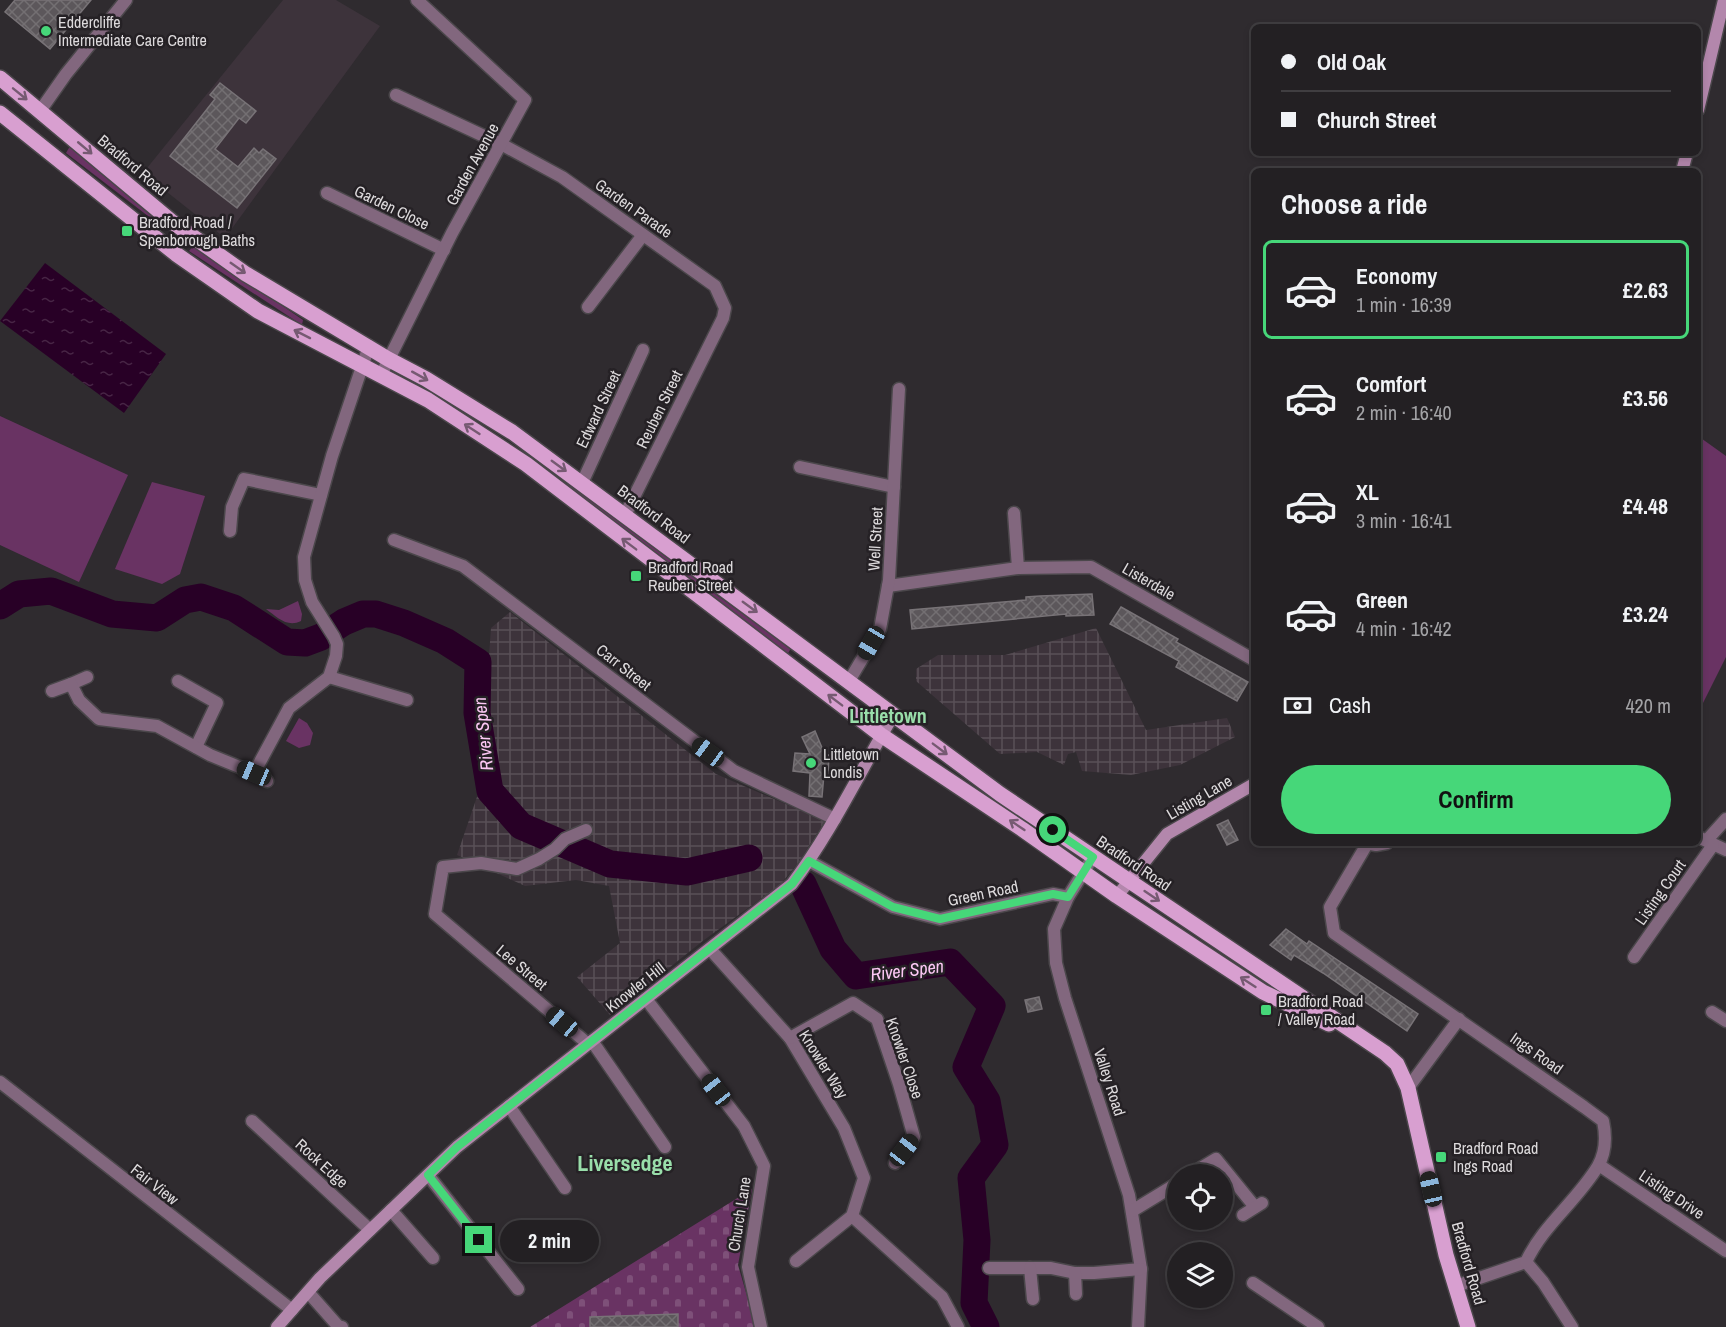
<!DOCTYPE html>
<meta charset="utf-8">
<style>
body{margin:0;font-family:"Archivo Narrow",sans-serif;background:#2f2d30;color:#f1f3f6;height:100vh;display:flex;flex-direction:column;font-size:22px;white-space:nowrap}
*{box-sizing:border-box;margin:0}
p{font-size:20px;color:#a3a3a6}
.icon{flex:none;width:33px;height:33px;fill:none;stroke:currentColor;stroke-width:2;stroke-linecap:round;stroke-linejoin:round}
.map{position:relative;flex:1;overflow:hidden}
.panel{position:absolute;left:1251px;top:168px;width:450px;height:678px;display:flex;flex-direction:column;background:#232023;border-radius:9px;box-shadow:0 3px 9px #0003,0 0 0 2px #403e41}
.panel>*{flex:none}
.banner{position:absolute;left:1251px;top:24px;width:450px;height:132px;border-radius:9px;box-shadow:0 3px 9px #0003,0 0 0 2px #403e41;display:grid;align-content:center;height:132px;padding:0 30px;background:#232023}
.buttons{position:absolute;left:1167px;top:1164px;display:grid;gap:12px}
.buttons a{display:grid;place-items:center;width:66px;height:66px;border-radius:50%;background:#232023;box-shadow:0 3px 9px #0003,0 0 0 2px #403e41;font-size:30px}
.end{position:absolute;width:27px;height:27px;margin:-14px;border:8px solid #46d779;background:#111;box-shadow:0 0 0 3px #111}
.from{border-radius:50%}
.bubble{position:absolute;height:42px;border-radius:21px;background:#232023;box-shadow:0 3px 9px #0003,0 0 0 2px #403e41;font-size:20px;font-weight:700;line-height:42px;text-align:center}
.car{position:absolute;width:18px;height:36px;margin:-18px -9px;border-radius:8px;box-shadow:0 0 4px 2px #0007;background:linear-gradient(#222 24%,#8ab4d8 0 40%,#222 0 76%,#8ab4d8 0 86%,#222 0)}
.banner b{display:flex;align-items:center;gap:21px;height:57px;font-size:22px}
.banner b+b{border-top:2px solid #403e41}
.banner i{width:15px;height:15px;background:#f1f3f6}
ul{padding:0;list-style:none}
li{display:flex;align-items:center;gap:18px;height:99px;margin:0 12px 9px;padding:0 18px;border:3px solid transparent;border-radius:9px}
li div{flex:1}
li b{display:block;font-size:22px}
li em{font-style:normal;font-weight:700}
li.selected{border-color:#46d779}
li>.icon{width:54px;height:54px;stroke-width:1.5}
h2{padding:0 30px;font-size:27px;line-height:72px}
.pay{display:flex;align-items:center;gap:15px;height:66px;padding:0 30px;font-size:22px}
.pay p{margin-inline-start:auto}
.cta{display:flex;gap:12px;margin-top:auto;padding:12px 30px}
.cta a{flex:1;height:69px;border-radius:36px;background:#46d779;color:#111;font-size:24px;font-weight:700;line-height:69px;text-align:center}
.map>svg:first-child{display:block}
.built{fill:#3d333b}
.industrial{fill:url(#industrial-grid)}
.green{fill:#693363}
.cemetery{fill:url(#cemetery-stones)}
.water{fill:url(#water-ripples)}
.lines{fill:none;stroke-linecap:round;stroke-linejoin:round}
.river{stroke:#280026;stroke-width:27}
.building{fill:url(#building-cross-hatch);stroke:#787377;stroke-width:1.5}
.street-casing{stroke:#4b474b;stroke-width:15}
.secondary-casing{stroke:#4b474b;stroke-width:15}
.primary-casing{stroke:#4b474b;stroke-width:18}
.street{stroke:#82677e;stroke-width:12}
.secondary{stroke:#b387ac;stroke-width:12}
.primary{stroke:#d89fd0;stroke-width:15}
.oneway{stroke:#765a72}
.route{stroke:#46d779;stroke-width:8}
.poi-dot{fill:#46d779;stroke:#252125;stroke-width:2}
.labels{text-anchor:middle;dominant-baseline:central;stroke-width:5;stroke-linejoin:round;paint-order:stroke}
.poi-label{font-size:16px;fill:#dddadc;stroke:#252125;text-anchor:start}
.street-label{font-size:16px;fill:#dddadc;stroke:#252125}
.water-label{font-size:18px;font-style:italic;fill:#fdc8f5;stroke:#252125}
.quarter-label{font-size:20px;font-weight:bold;fill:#99deaa;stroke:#252125}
.district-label{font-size:22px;font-weight:bold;fill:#99deaa;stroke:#252125}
</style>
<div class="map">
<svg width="1726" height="1327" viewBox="0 0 1726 1327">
<defs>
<pattern id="industrial-grid" width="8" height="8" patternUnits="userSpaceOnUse" patternTransform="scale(1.5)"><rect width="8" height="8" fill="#3d333b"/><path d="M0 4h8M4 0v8" fill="none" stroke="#595057"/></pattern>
<pattern id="cemetery-stones" width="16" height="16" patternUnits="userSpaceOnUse" patternTransform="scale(1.5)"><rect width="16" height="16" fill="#693363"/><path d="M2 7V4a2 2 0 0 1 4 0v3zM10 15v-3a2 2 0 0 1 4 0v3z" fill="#7e5079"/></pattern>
<pattern id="water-ripples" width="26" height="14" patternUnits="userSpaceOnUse" patternTransform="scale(1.5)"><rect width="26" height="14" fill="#280026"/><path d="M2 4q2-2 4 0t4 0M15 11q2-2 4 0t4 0" fill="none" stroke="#472545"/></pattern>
<pattern id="building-cross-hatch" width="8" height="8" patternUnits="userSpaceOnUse" patternTransform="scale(1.5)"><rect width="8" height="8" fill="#5c575b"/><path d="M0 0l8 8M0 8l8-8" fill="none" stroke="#736f72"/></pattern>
</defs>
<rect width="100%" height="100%" fill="#2f2b2f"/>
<path class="built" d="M 283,0 L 336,0 L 380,26 L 225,238 L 143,173 Z"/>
<g class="industrial">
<path d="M 510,612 L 716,774 L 825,821 L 798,863 L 780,885 L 704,940 L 610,1015 L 577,977 L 620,943 L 609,886 L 576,880 L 525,886 L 457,855 L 479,791 L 488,748 L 488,670 L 491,628 Z"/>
<path d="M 1096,628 L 1146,730 L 1227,718 L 1235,737 L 1180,765 L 1131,775 L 1082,771 L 1076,752 L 1068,754 L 1064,765 L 1037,752 L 1000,754 L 916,681 L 916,669 L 938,655 L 1005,655 Z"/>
</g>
<g class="green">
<path d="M 70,146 L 164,223 L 161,226 L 66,153 Z"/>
<path d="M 194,245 L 303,320 L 302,325 L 189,251 Z"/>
<path d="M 0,416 L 128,475 L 79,582 L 0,545 Z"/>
<path d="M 1698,436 L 1726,456 L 1726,657 L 1698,713 Z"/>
<path d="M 570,481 L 715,594 L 791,648 L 786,657 L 565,487 Z"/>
<path d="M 152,482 L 205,496 L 180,574 L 162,584 L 115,569 Z"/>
<path d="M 298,601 L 302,614 L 301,621 C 287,628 277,617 266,609 L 279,610 Z"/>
<path d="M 299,718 L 307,723 L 313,733 L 310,745 L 299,748 L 286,741 Z"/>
</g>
<path class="cemetery" d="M 752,1189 L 738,1265 L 756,1327 L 530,1327 Z"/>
<path class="water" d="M 45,263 L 166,354 L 124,413 L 0,321 Z"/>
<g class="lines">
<g class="river">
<path d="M 0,606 L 19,594 L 51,591 L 112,614 L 157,618 L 185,600 L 201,597 L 234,608 L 287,642 L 305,643 L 321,637 L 344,622 L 363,614 L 376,614 L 404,623 L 445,641 L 478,662 L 477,713 L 490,791 L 521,826 L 610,864 L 687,872 L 749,858"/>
<path d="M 803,884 L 833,949 L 856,976 L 950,962 L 992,1006 L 966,1067 L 987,1101 L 995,1145 L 971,1178 L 977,1240 L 974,1303 L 986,1327"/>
</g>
</g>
<g class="building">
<path d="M 15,0 L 91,0 L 50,49 L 5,12 Z"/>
<path d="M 220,83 L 256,111 L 246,123 L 239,118 L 215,149 L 238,167 L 254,148 L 259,153 L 263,149 L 276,159 L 237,208 L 170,156 L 215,99 L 210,95 Z"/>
<path d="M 1092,594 L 1094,615 L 1066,616 L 1066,614 L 912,629 L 910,610 L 1026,600 L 1026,597 L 1040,596 Z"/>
<path d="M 1121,607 L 1178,639 L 1176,642 L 1248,682 L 1237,701 L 1176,667 L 1179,661 L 1110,624 Z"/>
<path d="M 815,731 L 825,755 L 829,755 L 828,774 L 824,774 L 822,797 L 809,796 L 810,773 L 793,771 L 795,753 L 810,754 L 802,737 Z"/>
<path d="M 1228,820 L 1238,840 L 1227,845 L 1217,825 Z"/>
<path d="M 1286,929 L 1307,944 L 1309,941 L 1418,1014 L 1407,1031 L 1323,973 L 1294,955 L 1291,960 L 1270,945 Z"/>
<path d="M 1039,997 L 1042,1009 L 1028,1012 L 1025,1000 Z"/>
<path d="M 678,1314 L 678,1327 L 590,1327 L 590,1317 Z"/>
</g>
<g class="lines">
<g class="street-casing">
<g id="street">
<path d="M 396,95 L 501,144 L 562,177 L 715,286 L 725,308 L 723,318 L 625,515"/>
<path d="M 40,111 L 66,74 L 126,0"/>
<path d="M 327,193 L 444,250"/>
<path d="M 588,307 L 643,235"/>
<path d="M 381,375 L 452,233 L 525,100 L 417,0"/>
<path d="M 800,467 L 894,487"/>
<path d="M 582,483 L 643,350"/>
<path d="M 1014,513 L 1018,568"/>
<path d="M 230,531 L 232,507 L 244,479 L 321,495"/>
<path d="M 394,540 L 463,566 L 734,771 L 835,819"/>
<path d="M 888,586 L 1018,568 L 1091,567 L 1254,660"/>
<path d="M 329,677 L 407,700"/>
<path d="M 178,681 L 217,703 L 196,747"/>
<path d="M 849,681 L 880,629 L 889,580 L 899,389"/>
<path d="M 71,684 L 87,677"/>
<path d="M 52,691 L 71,684 L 79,700 L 99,719 L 157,726 L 210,755 L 254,773 L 267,781"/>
<path d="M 254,773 L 289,708 L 329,677 L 336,656 L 337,644 L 334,637 L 312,602 L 305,580 L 304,557 L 332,456 L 369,346"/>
<path d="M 586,830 L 565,839 L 555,849 L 539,859 L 517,869 L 481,863 L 443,867 L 435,914 L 588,1044"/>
<path d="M 1698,837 L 1726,850"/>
<path d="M 1707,840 L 1726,819"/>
<path d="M 1365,843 L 1376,845 L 1387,843"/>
<path d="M 1367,844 L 1330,907 L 1334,933 L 1584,1107 L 1603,1121 C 1606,1135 1606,1152 1598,1166 C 1577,1201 1543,1225 1526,1262 L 1456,1286"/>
<path d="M 1093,857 L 1068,897 L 1054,929 L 1056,963 L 1065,998 L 1129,1195 L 1141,1269 L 1138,1327"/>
<path d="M 809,861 L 893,907 L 940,919 L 1053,894 L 1068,897"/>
<path d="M 710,949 L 790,1038 L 844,1128 L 864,1178 L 852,1216 L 796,1261"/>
<path d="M 1634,957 L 1713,845"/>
<path d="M 646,999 L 744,1126 L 764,1166 L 748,1267 L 761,1327"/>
<path d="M 1712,1012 L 1726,1021"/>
<path d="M 790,1038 L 853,1003 L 877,1019 L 899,1084 L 914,1137 L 895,1163"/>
<path d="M 592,1041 L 665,1147"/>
<path d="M 0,1082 L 292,1310"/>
<path d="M 1408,1088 L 1459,1019"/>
<path d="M 509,1106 L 565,1188"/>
<path d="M 252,1121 L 370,1230"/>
<path d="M 1599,1165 L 1726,1251"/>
<path d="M 1191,1174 L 1216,1159 L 1255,1207"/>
<path d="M 428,1175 L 518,1289"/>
<path d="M 391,1210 L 433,1258"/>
<path d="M 1132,1211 L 1178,1183"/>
<path d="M 1243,1215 L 1262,1203"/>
<path d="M 852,1216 L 942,1297 L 958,1327"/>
<path d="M 1526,1262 L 1543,1282 L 1572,1327"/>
<path d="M 989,1268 L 1051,1268 L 1075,1273 L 1094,1273 L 1141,1269"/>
<path d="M 1030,1268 L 1033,1299"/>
<path d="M 1075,1273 L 1076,1294"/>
<path d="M 1253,1283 L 1318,1327"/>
<path d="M 308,1292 L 338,1326 L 342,1327"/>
</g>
</g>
<g class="secondary-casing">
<g id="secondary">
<path d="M 1698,110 L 1724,0"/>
<path d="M 1682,171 L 1687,153"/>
<path d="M 1117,896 L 1167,834 L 1254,784"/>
<path d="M 277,1327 L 320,1278 L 457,1147 L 792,884 C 832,831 860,771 894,714"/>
</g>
</g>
<g class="primary-casing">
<g id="primary">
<path d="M 0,78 L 171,221 L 246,274 L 388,359 L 426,379 L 512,432 L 1000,794 L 1385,1053 L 1397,1064 L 1408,1088 L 1446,1255 L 1468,1327"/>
<path d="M 0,113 L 176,254 L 258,311 L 428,400 L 526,464 L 881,735 L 1022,829 L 1117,896 L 1263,992 L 1329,1024"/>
</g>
</g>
<use href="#street" class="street"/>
<use href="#secondary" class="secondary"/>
<use href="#primary" class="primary"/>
</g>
<defs><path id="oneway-shaft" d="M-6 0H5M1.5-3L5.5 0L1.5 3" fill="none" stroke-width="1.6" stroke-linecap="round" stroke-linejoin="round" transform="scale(1.5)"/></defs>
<g class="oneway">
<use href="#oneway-shaft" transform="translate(20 94) rotate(39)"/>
<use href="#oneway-shaft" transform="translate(85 148) rotate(40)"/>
<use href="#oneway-shaft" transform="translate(238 268) rotate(35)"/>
<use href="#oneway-shaft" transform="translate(302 334) rotate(-153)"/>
<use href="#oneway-shaft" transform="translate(420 376) rotate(29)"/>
<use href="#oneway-shaft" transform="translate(472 429) rotate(-147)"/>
<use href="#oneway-shaft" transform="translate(559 466) rotate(36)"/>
<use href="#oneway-shaft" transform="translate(629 544) rotate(-143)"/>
<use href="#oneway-shaft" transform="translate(750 607) rotate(36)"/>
<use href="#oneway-shaft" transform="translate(835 700) rotate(-143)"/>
<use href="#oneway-shaft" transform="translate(940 749) rotate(37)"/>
<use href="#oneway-shaft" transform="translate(1017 825) rotate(-146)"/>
<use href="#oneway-shaft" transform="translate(1152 896) rotate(34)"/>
<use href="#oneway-shaft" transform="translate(1248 982) rotate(-147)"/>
</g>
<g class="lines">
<path class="route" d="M 479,1240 L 428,1175 L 457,1147 L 509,1106 L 792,884 L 809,861 L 893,907 L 940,919 L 1053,894 L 1068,897 L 1093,857 L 1053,830"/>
</g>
<g class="poi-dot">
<circle cx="46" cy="31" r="6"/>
<rect x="121" y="225" width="12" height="12" rx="3"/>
<rect x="630" y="570" width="12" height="12" rx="3"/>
<circle cx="811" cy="763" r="6"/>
<rect x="1260" y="1004" width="12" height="12" rx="3"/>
<rect x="1435" y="1151" width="12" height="12" rx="3"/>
</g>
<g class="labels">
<g class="poi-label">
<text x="58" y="22">Eddercliffe<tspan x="58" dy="18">Intermediate Care Centre</tspan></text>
<text x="139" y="222">Bradford Road /<tspan x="139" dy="18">Spenborough Baths</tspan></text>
<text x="648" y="567">Bradford Road<tspan x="648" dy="18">Reuben Street</tspan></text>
<text x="823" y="754">Littletown<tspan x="823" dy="18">Londis</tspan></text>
<text x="1278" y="1001">Bradford Road<tspan x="1278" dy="18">/ Valley Road</tspan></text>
<text x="1453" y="1148">Bradford Road<tspan x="1453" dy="18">Ings Road</tspan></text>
</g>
<g class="street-label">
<text transform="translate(472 164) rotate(-61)">Garden Avenue</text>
<text transform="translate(133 165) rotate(40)">Bradford Road</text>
<text transform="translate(392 207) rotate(26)">Garden Close</text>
<text transform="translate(634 208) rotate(35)">Garden Parade</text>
<text transform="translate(598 409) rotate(-65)">Edward Street</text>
<text transform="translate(659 409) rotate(-64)">Reuben Street</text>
<text transform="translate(654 514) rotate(37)">Bradford Road</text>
<text transform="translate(875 539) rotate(-87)">Well Street</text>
<text transform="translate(1149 581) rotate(30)">Listerdale</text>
<text transform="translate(624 667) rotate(38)">Carr Street</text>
<text transform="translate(1199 797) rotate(-30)">Listing Lane</text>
<text transform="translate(1134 863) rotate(34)">Bradford Road</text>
<text transform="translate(1660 892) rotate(-55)">Listing Court</text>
<text transform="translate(983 893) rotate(-12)">Green Road</text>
<text transform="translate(522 967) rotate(40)">Lee Street</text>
<text transform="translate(635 987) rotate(-38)">Knowler Hill</text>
<text transform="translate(1537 1053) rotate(35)">Ings Road</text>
<text transform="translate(905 1058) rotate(71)">Knowler Close</text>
<text transform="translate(824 1064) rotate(58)">Knowler Way</text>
<text transform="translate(1110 1082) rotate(72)">Valley Road</text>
<text transform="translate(322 1163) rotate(42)">Rock Edge</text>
<text transform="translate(155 1184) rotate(38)">Fair View</text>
<text transform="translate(1672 1194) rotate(34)">Listing Drive</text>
<text transform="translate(739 1214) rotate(-81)">Church Lane</text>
<text transform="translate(1469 1263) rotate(74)">Bradford Road</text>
</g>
<g class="water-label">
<text transform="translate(483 734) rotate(-96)">River Spen</text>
<text transform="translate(907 970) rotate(-7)">River Spen</text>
</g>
<g class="quarter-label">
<text x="888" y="715">Littletown</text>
</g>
<g class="district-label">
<text x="625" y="1163">Liversedge</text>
</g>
</g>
</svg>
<div class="buttons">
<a><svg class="icon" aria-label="locate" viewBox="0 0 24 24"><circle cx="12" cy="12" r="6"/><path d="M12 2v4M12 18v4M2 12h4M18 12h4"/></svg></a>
<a><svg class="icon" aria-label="layers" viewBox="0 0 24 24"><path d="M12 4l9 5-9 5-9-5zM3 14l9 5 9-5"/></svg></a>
</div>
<i class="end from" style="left:1053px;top:830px"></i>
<i class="end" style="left:479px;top:1240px"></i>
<div class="bubble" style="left:500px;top:1220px;width:99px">2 min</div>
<i class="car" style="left:871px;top:643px;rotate:210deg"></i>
<i class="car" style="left:708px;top:752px;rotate:306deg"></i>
<i class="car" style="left:254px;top:773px;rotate:293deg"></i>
<i class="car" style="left:562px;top:1022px;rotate:310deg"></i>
<i class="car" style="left:716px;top:1090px;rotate:322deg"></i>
<i class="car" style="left:904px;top:1150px;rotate:38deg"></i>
<i class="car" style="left:1431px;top:1189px;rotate:347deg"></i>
<div class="banner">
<b><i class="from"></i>Old Oak</b>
<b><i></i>Church Street</b>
</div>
<section class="panel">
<h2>Choose a ride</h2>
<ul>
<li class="selected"><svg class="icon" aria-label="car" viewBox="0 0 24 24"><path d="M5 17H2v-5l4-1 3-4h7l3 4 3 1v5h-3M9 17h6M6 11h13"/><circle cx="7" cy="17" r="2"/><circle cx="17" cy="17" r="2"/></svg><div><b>Economy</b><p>1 min · 16:39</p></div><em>£2.63</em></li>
<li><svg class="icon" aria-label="car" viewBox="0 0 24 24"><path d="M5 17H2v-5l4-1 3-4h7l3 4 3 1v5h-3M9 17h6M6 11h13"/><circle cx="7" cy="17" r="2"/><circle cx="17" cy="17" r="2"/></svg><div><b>Comfort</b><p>2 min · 16:40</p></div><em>£3.56</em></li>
<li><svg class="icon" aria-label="car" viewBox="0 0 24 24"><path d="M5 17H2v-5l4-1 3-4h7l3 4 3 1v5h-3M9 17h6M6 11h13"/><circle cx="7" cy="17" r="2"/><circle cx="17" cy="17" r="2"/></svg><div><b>XL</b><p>3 min · 16:41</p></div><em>£4.48</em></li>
<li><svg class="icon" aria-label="car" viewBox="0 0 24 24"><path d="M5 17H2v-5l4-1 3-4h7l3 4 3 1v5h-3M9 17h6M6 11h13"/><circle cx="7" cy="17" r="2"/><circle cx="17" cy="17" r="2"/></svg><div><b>Green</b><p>4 min · 16:42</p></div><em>£3.24</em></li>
</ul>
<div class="pay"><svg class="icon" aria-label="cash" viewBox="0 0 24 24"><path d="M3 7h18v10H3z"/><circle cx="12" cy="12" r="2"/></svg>Cash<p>420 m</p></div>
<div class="cta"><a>Confirm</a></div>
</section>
</div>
